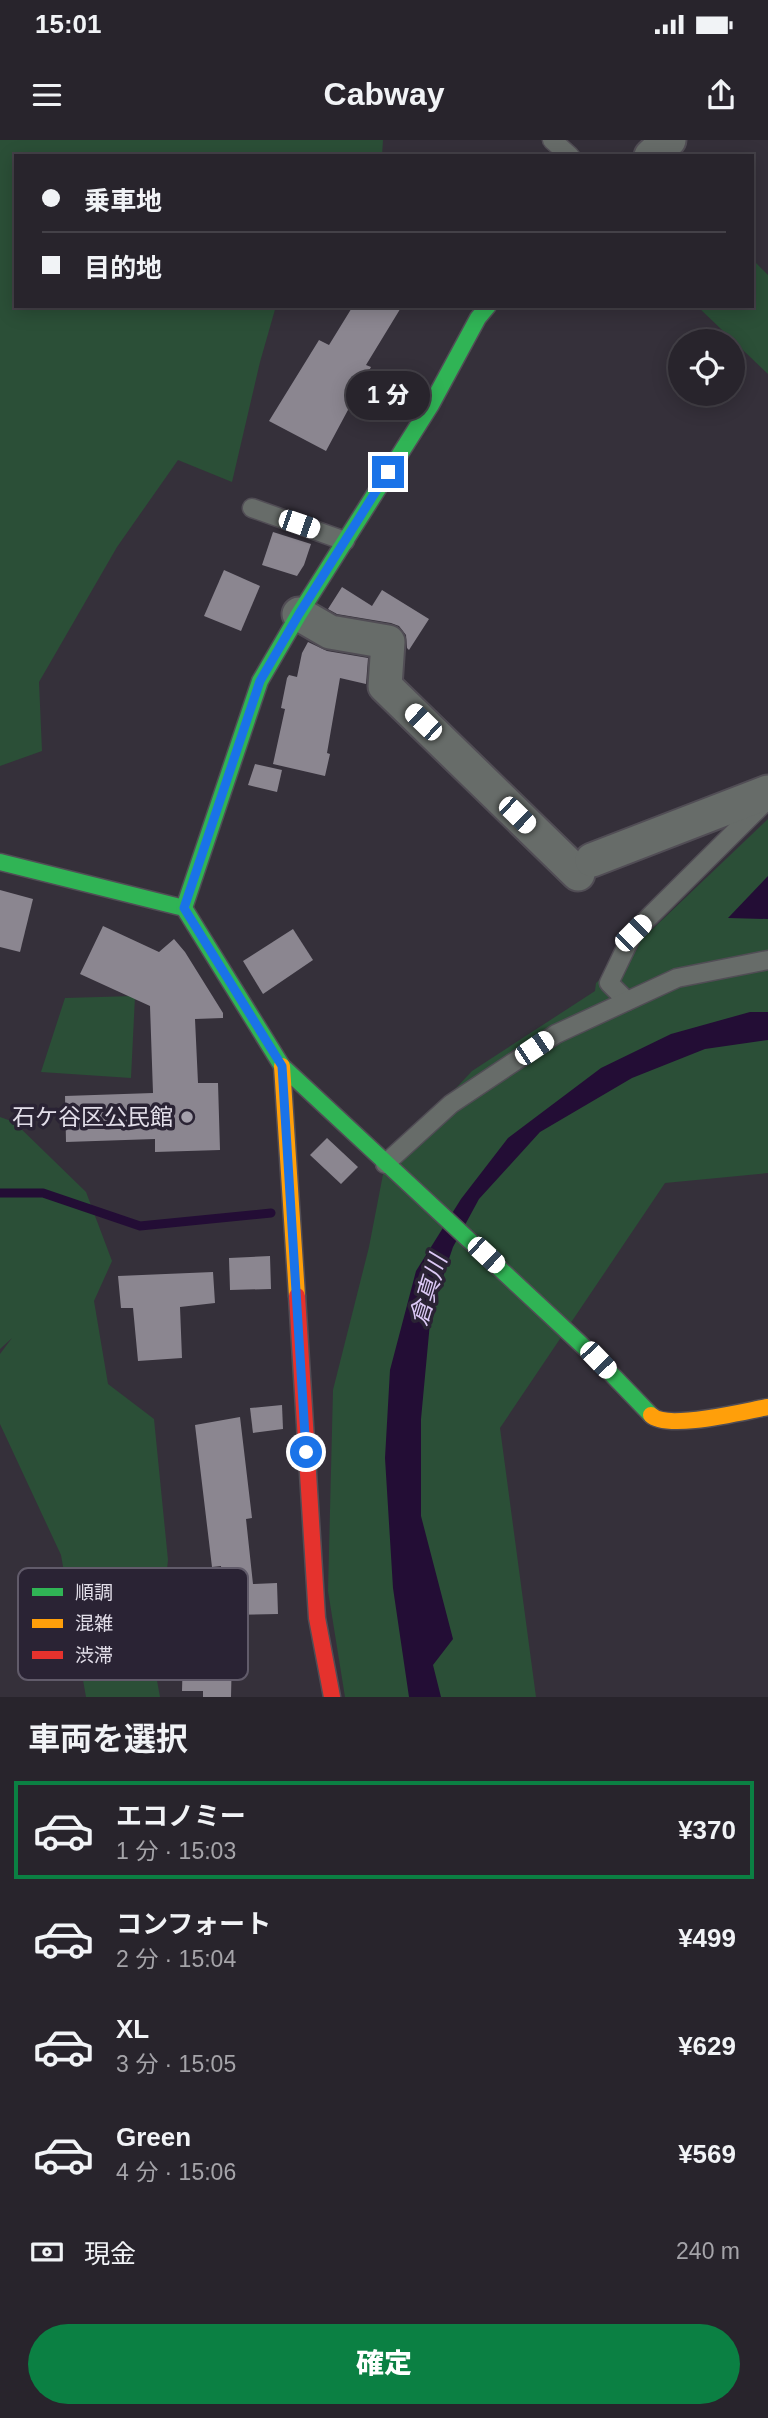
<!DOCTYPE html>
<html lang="ja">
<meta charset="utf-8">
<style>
body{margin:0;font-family:Helvetica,"Noto Sans JP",sans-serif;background:#343038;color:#f1f3f6;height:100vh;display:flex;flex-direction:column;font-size:26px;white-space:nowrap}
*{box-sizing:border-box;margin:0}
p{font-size:23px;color:#a5a4a9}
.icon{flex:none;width:38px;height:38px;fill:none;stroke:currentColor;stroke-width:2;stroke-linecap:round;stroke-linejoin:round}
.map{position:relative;height:1557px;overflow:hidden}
.sheet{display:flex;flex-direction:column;background:#28242c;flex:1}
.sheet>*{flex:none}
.top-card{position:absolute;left:14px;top:14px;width:740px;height:154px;border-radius:0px;box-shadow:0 4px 18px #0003,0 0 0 2px #444148;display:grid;align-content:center;height:154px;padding:0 28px;background:#28242c}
.tools{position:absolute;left:668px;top:189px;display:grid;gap:14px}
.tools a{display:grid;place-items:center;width:77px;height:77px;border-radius:50%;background:#28242c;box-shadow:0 4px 18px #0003,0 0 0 2px #444148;font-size:35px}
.end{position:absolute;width:32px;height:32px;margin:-16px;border:9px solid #1a73e8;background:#fff;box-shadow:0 0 0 4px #fff}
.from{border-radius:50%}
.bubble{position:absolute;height:49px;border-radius:24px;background:#28242c;box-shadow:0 4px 18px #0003,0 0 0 2px #444148;font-size:23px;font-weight:800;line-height:49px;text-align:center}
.car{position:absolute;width:21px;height:42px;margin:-21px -10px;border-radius:9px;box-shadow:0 0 5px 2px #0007;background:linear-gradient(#fff 24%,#345 0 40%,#fff 0 76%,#345 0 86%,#fff 0)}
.top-card b{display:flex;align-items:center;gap:24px;height:66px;font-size:26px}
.top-card b+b{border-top:2px solid #444148}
.top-card i{width:18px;height:18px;background:#f1f3f6}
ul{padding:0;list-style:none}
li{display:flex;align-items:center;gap:21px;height:98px;margin:0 14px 10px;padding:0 14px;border:4px solid transparent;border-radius:0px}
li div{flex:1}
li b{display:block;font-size:26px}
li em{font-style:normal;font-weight:800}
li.active{border-color:#0b8043}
li>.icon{width:63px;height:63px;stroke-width:1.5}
h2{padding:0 28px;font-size:32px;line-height:84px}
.pay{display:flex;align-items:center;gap:18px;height:77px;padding:0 28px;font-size:26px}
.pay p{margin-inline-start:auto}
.button{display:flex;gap:14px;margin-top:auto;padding:14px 28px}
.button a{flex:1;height:80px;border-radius:42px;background:#0b8043;color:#fff;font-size:28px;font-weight:800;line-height:80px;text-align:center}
.status{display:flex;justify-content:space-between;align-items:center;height:49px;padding:0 35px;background:#28242c;direction:ltr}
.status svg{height:19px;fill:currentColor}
header{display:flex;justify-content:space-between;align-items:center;height:91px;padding:0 28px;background:#28242c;font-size:32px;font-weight:800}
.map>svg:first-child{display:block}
.green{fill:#2b4f37}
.water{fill:#230d35}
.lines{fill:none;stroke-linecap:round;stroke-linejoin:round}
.stream{stroke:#230d35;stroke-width:9}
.building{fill:#8b8690}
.lane-casing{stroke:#514d55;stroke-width:21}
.street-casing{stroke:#514d55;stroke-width:37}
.fast-casing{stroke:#514d55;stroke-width:19}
.slow-casing{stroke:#514d55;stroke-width:19}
.jam-casing{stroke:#514d55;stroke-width:19}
.lane{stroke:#676c69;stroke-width:18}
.street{stroke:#676c69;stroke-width:33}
.fast{stroke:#30b455;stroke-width:16}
.slow{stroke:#ff9f0a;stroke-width:16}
.jam{stroke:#e5322d;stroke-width:16}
.route{stroke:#1a73e8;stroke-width:9}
.poi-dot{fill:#a5a1ac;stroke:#2a2334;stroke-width:2.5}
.labels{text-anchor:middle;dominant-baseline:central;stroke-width:7;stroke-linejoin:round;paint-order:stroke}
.poi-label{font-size:23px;fill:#e2dee9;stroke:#2a2334;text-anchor:end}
.water-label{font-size:24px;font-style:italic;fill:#dcc9f6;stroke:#2a2334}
.key{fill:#2a2334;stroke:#615b6a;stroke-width:2}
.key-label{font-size:19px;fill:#e2dee9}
</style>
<div class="status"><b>15:01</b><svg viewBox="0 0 49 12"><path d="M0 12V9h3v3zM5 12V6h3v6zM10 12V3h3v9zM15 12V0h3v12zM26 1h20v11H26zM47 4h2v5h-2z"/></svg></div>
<header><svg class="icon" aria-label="menu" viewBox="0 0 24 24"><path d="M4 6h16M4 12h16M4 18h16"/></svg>Cabway<svg class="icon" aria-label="share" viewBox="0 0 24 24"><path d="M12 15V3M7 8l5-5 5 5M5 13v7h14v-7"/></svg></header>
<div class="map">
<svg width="768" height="1557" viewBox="0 0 768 1557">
<rect width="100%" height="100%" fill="#35303a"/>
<g class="green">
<path d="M 0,0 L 383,0 L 382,16 L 16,16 L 16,166 L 276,166 L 260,222 L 232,342 L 178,320 L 117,407 L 39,542 L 42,611 L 0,626 Z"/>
<path d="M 753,120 L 768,135 L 768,234 L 697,166 L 752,166 Z"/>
<path d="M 768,679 L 768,1033 L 665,1043 L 500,1288 L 536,1557 L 345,1557 L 328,1451 L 333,1250 L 369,1107 L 385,1024 L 472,931 L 595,851 L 596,843 Z"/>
<path d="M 135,856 L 131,938 L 41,932 L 65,858 Z"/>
<path d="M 0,977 L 14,982 L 86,1052 L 112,1121 L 94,1161 L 108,1244 L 154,1279 L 168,1420 L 156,1535 L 160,1557 L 86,1557 L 61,1415 L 0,1284 L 0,1214 L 12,1198 L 0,1209 Z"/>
</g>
<g class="water">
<path d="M 768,736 L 768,779 L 728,778 Z"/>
<path d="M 750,872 L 768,872 L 768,900 L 705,909 L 632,938 L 540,992 L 479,1059 L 453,1107 L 431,1172 L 421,1279 L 421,1376 L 453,1499 L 433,1525 L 441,1557 L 409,1557 L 393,1448 L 385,1318 L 390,1230 L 416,1131 L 461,1059 L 508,998 L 601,928 L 671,894 Z"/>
</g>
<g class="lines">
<path class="stream" d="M 0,1053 L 43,1053 L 140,1086 L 271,1073"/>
</g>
<g class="building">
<path d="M 353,166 L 402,166 L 366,225 L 371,227 L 326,311 L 269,281 L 319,200 L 329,205 Z"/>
<path d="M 273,392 L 311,404 L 304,425 L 297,436 L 262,425 Z"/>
<path d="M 224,430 L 260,446 L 241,491 L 204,476 Z"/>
<path d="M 342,447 L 372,466 L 382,450 L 429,479 L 409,510 L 407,508 L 406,495 L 399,486 L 391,483 L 337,474 L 328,469 Z"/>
<path d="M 308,502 L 327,511 L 368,518 L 366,544 L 340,538 L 327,613 L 330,614 L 325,636 L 273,624 L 285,569 L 281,568 L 287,538 L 289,535 L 297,537 L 302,513 Z"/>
<path d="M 255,624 L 282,630 L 277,652 L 248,645 Z"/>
<path d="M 0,750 L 33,759 L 20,812 L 0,807 Z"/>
<path d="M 103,786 L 159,812 L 174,799 L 185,812 L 223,873 L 223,878 L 195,879 L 198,943 L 218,943 L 220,1010 L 155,1012 L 155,999 L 66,1002 L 65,956 L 153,953 L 150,866 L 80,834 Z"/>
<path d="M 293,789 L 313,820 L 263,854 L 243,821 Z"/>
<path d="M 327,998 L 358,1027 L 341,1044 L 310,1015 Z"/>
<path d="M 270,1116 L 271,1149 L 230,1150 L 229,1118 Z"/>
<path d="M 213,1132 L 215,1163 L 180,1167 L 182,1218 L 138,1221 L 133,1168 L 121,1168 L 118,1136 Z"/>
<path d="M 282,1265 L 283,1289 L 253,1293 L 250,1268 Z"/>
<path d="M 240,1277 L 252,1378 L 246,1379 L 253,1444 L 277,1443 L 278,1474 L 222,1475 L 221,1426 L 212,1427 L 195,1285 Z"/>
<path d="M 184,1477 L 239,1478 L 238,1514 L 232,1514 L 231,1557 L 203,1557 L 203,1551 L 182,1551 Z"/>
</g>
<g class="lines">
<g class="lane-casing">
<g id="lane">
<path d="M 552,0 L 570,16"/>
<path d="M 252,368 L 345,401"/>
<path d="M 627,861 L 609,843 L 633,793 L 766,661"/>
<path d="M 385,1024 L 451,964 L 556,894 L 677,838 L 768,820"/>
</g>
</g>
<g class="street-casing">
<g id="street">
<path d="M 651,16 L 669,0"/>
<path d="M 299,474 L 330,492 L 388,502 L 385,546 L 578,734"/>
<path d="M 592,720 L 768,652"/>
</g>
</g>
<g class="fast-casing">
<g id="fast">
<path d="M 0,722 L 184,768 L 282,926 L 598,1220 L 651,1275"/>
<path d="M 184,768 L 260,541 L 299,474 L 431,265 L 478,178 L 488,166"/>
</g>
</g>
<g class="slow-casing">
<g id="slow">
<path d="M 282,926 L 297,1156"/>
<path d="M 651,1275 C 667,1291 745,1271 768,1267"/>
</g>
</g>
<g class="jam-casing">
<path id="jam" d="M 297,1156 L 317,1478 L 332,1557"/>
</g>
<use href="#lane" class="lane"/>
<use href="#street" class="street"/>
<use href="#fast" class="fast"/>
<use href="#slow" class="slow"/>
<use href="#jam" class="jam"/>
</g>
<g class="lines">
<path class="route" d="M 306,1312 L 282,926 L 184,768 L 260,541 L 299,474 L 388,332"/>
</g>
<circle class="poi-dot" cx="187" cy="977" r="7"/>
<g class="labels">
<g class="poi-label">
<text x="173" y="977">石ケ谷区公民館</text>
</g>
<g class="water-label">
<text transform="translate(428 1150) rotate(-73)">倉真川</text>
</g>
</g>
<rect x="18" y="1428" width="230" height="112" rx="10" class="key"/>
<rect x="32" y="1448" width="31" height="8" fill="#30b455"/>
<rect x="32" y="1479" width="31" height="9" fill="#ff9f0a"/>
<rect x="32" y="1511" width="31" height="8" fill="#e5322d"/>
<g class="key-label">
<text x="75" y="1459">順調</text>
<text x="75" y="1490">混雑</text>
<text x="75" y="1522">渋滞</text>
</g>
</svg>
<div class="tools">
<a><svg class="icon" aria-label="locate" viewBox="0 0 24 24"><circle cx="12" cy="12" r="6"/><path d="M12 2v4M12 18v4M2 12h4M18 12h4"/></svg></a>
</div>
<i class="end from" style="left:306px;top:1312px"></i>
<i class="end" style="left:388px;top:332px"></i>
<div class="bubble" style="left:346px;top:231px;width:84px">1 分</div>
<i class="car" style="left:299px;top:384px;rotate:109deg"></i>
<i class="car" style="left:423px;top:582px;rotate:314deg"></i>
<i class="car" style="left:517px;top:675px;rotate:134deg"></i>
<i class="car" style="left:633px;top:793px;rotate:45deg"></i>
<i class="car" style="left:534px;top:908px;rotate:56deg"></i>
<i class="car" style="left:486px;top:1115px;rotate:133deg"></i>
<i class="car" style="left:598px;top:1220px;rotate:136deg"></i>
<div class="top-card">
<b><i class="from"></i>乗車地</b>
<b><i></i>目的地</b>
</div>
</div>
<section class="sheet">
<h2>車両を選択</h2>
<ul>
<li class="active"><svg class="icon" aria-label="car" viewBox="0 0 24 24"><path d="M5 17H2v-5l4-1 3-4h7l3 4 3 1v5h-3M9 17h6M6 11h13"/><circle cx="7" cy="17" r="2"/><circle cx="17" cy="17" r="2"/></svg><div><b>エコノミー</b><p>1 分 · 15:03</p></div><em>¥370</em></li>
<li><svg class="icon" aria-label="car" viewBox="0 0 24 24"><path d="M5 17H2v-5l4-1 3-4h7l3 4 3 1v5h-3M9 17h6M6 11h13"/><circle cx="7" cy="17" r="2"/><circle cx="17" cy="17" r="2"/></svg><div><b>コンフォート</b><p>2 分 · 15:04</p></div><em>¥499</em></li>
<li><svg class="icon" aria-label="car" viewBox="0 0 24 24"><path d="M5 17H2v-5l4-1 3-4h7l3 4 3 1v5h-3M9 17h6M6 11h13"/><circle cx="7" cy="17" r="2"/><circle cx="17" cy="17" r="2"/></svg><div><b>XL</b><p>3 分 · 15:05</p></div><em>¥629</em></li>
<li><svg class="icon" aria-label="car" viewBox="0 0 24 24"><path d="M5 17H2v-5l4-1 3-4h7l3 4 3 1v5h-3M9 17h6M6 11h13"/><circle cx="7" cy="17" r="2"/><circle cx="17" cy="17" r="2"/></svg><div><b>Green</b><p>4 分 · 15:06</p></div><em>¥569</em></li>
</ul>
<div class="pay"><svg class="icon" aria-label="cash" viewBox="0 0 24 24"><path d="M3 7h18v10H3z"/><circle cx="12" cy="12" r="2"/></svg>現金<p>240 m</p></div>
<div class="button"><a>確定</a></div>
</section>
